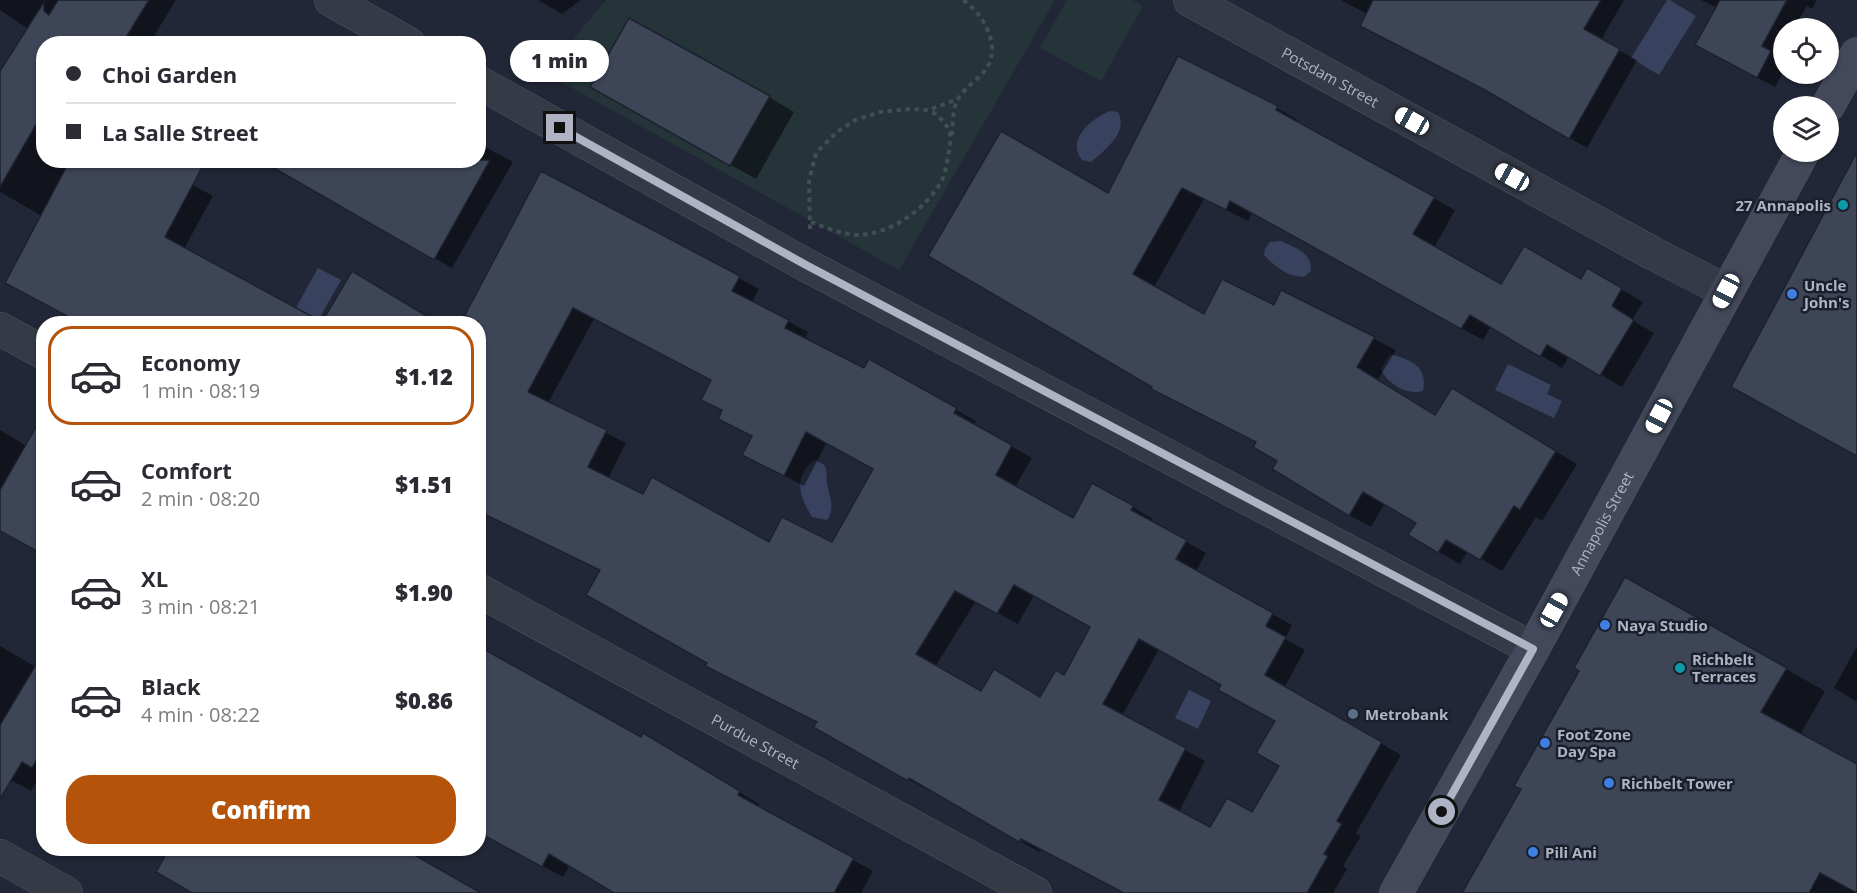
<!DOCTYPE html>
<meta charset="utf-8">
<style>
body{margin:0;font-family:"Open Sans",sans-serif;background:#f2f2f3;color:#2b2b33;height:100vh;display:flex;flex-direction:column;font-size:22px;white-space:nowrap}
*{box-sizing:border-box;margin:0}
p{font-size:20px;color:#7c7c81}
.icon{flex:none;width:33px;height:33px;fill:none;stroke:currentColor;stroke-width:2;stroke-linecap:round;stroke-linejoin:round}
.map{position:relative;flex:1;overflow:hidden}
.sheet{position:absolute;left:36px;top:316px;width:450px;height:540px;display:flex;flex-direction:column;background:#fff;border-radius:24px;box-shadow:0 2px 4px #0004}
.sheet>*{flex:none}
.banner{position:absolute;left:36px;top:36px;width:450px;height:132px;border-radius:24px;box-shadow:0 2px 4px #0004;display:grid;align-content:center;height:132px;padding:0 30px;background:#fff}
.controls{position:absolute;left:1773px;top:18px;display:grid;gap:12px}
.controls a{display:grid;place-items:center;width:66px;height:66px;border-radius:50%;background:#fff;box-shadow:0 2px 4px #0004;font-size:30px}
.end{position:absolute;width:27px;height:27px;margin:-14px;border:8px solid #afb4c4;background:#111;box-shadow:0 0 0 3px #111}
.from{border-radius:50%}
.bubble{position:absolute;height:42px;border-radius:21px;background:#fff;box-shadow:0 2px 4px #0004;font-size:20px;font-weight:800;line-height:42px;text-align:center}
.car{position:absolute;width:18px;height:36px;margin:-18px -9px;border-radius:8px;box-shadow:0 0 4px 2px #0007;background:linear-gradient(#fff 24%,#345 0 40%,#fff 0 76%,#345 0 86%,#fff 0)}
.banner b{display:flex;align-items:center;gap:21px;height:57px;font-size:22px}
.banner b+b{border-top:2px solid #e1e1e2}
.banner i{width:15px;height:15px;background:#2b2b33}
ul{padding:10px 0 0;list-style:none}
li{display:flex;align-items:center;gap:18px;height:99px;margin:0 12px 9px;padding:0 18px;border:3px solid transparent;border-radius:24px}
li div{flex:1}
li b{display:block;font-size:22px}
li em{font-style:normal;font-weight:800}
li.current{border-color:#b45309}
li>.icon{width:54px;height:54px;stroke-width:1.5}
.button{display:flex;gap:12px;margin-top:auto;padding:12px 30px}
.button a{flex:1;height:69px;border-radius:24px;background:#b45309;color:#fff;font-size:24px;font-weight:800;line-height:69px;text-align:center}
.map>svg:first-child{display:block}
.green{fill:#243439}
.water{fill:#38425f}
.shadow{fill:#0007;fill-rule:evenodd}
.building{fill:#3e4557;stroke:#1c212e;stroke-width:1.5;fill-rule:evenodd}
.lines{fill:none;stroke-linecap:round;stroke-linejoin:round}
.street-casing{stroke:#4f5462;stroke-width:34}
.secondary-casing{stroke:#4f5462;stroke-width:34}
.path{stroke:#414f55;stroke-width:4;stroke-dasharray:4.5 4.5;stroke-linecap:butt}
.street{stroke:#353a47;stroke-width:33}
.secondary{stroke:#43485a;stroke-width:33}
.route{stroke:#afb4c4;stroke-width:8}
.culture-dot{fill:#0f9aa8;stroke:#1a1f2c;stroke-width:2}
.shop-dot{fill:#3f7fe0;stroke:#1a1f2c;stroke-width:2}
.service-dot{fill:#5c6f8a;stroke:#1a1f2c;stroke-width:2}
.labels{text-anchor:middle;dominant-baseline:central;stroke-width:5;stroke-linejoin:round;paint-order:stroke}
.street-label{font-size:15px;fill:#afb4c4;stroke:#1a1f2c}
.poi-label{font-size:15px;font-weight:bold;fill:#afb4c4;stroke:#1a1f2c;text-anchor:start}
</style>
<div class="map">
<svg width="1857" height="893" viewBox="0 0 1857 893">
<rect width="100%" height="100%" fill="#222737"/>
<g class="green">
<path d="M 606,0 L 1055,0 L 899,270 L 545,73 Z"/>
<path d="M 1067,0 L 1132,0 L 1143,6 L 1101,81 L 1040,48 Z"/>
</g>
<g class="water">
<path d="M 1667,0 L 1670,0 L 1696,16 L 1659,75 L 1631,58 Z"/>
<path d="M 1110,111 L 1118,112 C 1129,132 1105,150 1091,162 L 1082,160 C 1066,139 1091,119 1110,111 Z"/>
<path d="M 1281,241 C 1295,248 1312,252 1311,271 L 1304,277 C 1288,277 1275,267 1264,255 L 1265,249 L 1270,242 Z"/>
<path d="M 318,268 L 341,280 L 316,324 L 292,315 Z"/>
<path d="M 1390,354 C 1411,360 1428,366 1423,391 C 1408,396 1386,383 1381,369 Z"/>
<path d="M 1508,364 L 1551,385 L 1547,394 L 1562,401 L 1554,418 L 1495,390 Z"/>
<path d="M 814,460 C 816,461 821,463 823,464 C 828,469 826,476 827,483 C 829,497 836,507 827,520 L 812,517 C 799,495 793,479 814,460 Z"/>
<path d="M 1189,690 L 1211,701 L 1198,729 L 1175,718 Z"/>
</g>
<g class="shadow">
<path d="M 0,0 L 176,0 L 149,44 L 44,44 L 44,160 L 148,160 L 213,196 L 184,249 L 322,324 L 438,324 L 83,324 L 42,216 L 0,192 L 0,74 L 28,29 L 0,10 Z"/>
<path d="M 538,0 L 581,0 L 562,14 Z"/>
<path d="M 1341,0 L 1624,0 L 1601,40 L 1637,60 L 1587,148 L 1481,87 L 1367,14 Z"/>
<path d="M 1701,0 L 1817,0 L 1812,9 L 1807,6 L 1794,28 L 1784,28 L 1784,48 L 1779,56 L 1784,60 L 1784,71 L 1775,87 L 1715,55 L 1717,8 Z"/>
<path d="M 1179,58 L 1277,108 L 1298,120 L 1297,123 L 1455,210 L 1434,248 L 1502,286 L 1581,281 L 1588,270 L 1643,302 L 1632,320 L 1654,333 L 1622,387 L 1569,356 L 1562,368 L 1491,326 L 1483,340 L 1252,212 L 1248,221 L 1204,199 L 1154,287 L 1205,317 L 1274,307 L 1282,292 L 1396,350 L 1377,381 L 1436,417 L 1474,402 L 1577,464 L 1542,521 L 1536,517 L 1502,571 L 1468,551 L 1460,564 L 1439,552 L 1410,535 L 1418,523 L 1385,503 L 1371,527 L 1349,515 L 1257,443 L 1153,389 L 1109,195 Z"/>
<path d="M 769,97 L 794,112 L 756,179 L 617,101 Z"/>
<path d="M 478,143 L 513,162 L 452,268 L 316,191 L 256,160 L 478,160 Z"/>
<path d="M 542,173 L 759,289 L 752,302 L 808,332 L 804,340 L 864,370 L 869,361 L 976,421 L 974,425 L 1032,458 L 1015,487 L 1073,520 L 1133,507 L 1153,519 L 1151,522 L 1206,553 L 1196,571 L 1292,625 L 1285,639 L 1305,650 L 1284,688 L 1401,755 L 1356,833 L 1361,836 L 1343,866 L 1347,869 L 1333,893 L 1125,893 L 1041,849 L 1039,852 L 930,788 L 929,791 L 815,727 L 818,722 L 709,663 L 601,571 L 484,514 L 478,523 L 478,324 L 462,324 ZM 594,319 L 713,380 L 703,399 L 723,411 L 753,436 L 764,465 L 804,486 L 827,442 L 875,469 L 833,544 L 769,544 L 644,496 L 608,479 L 626,443 L 548,403 ZM 1034,595 L 1092,627 L 1065,677 L 1040,698 L 981,693 L 935,667 L 976,601 L 1018,624 ZM 1159,649 L 1223,685 L 1277,721 L 1281,766 L 1252,814 L 1210,829 L 1179,812 L 1205,761 L 1122,716 Z"/>
<path d="M 0,430 L 27,446 L 0,529 Z"/>
<path d="M 0,646 L 36,667 L 44,657 L 44,773 L 42,772 L 31,791 L 0,774 Z"/>
<path d="M 1857,646 L 1857,702 L 1834,688 Z"/>
<path d="M 1786,669 L 1825,691 L 1800,735 L 1857,766 L 1857,893 L 1464,893 Z"/>
<path d="M 641,739 L 664,747 L 759,804 L 757,807 L 873,871 L 861,893 L 617,893 L 570,865 L 563,877 L 478,831 Z"/>
</g>
<g class="building">
<path d="M 58,0 L 149,0 L 122,44 L 44,44 L 44,111 L 0,187 L 0,71 L 44,2 L 44,11 L 49,15 Z"/>
<path d="M 1373,0 L 1601,0 L 1584,29 L 1620,49 L 1569,139 L 1485,90 L 1360,26 Z"/>
<path d="M 1720,0 L 1787,0 L 1762,46 L 1771,51 L 1757,78 L 1695,45 Z"/>
<path d="M 629,18 L 770,96 L 730,166 L 590,87 Z"/>
<path d="M 1178,56 L 1278,106 L 1276,110 L 1435,197 L 1413,234 L 1501,284 L 1524,246 L 1581,279 L 1587,268 L 1622,288 L 1612,306 L 1634,320 L 1600,376 L 1547,345 L 1540,357 L 1470,315 L 1461,329 L 1230,201 L 1226,210 L 1182,188 L 1133,274 L 1204,314 L 1222,279 L 1274,305 L 1281,290 L 1375,337 L 1357,367 L 1435,415 L 1452,388 L 1556,451 L 1520,510 L 1514,506 L 1480,560 L 1446,540 L 1438,553 L 1408,535 L 1416,523 L 1363,492 L 1349,516 L 1272,469 L 1277,461 L 1253,447 L 1256,442 L 1151,389 L 1152,387 L 928,256 L 1001,131 L 1108,193 Z"/>
<path d="M 1857,152 L 1857,456 L 1731,387 Z"/>
<path d="M 70,160 L 206,160 L 165,237 L 322,322 L 352,271 L 440,324 L 82,324 L 5,283 Z"/>
<path d="M 260,160 L 490,160 L 434,260 Z"/>
<path d="M 541,171 L 740,276 L 732,291 L 789,320 L 785,328 L 864,368 L 869,359 L 957,408 L 954,413 L 1012,445 L 996,475 L 1073,518 L 1092,483 L 1134,506 L 1131,510 L 1187,540 L 1176,559 L 1273,613 L 1266,626 L 1286,637 L 1265,675 L 1382,742 L 1337,821 L 1342,824 L 1324,854 L 1328,856 L 1307,893 L 1124,893 L 1021,839 L 1019,842 L 909,778 L 908,781 L 813,727 L 817,722 L 705,666 L 707,663 L 586,595 L 600,570 L 478,511 L 478,322 L 465,315 ZM 573,308 L 711,380 L 701,400 L 722,410 L 718,419 L 752,436 L 742,455 L 784,476 L 806,432 L 873,469 L 832,542 L 782,517 L 769,542 L 652,477 L 643,494 L 588,467 L 607,430 L 528,392 ZM 1014,585 L 1090,627 L 1064,675 L 1056,670 L 1040,697 L 994,669 L 981,691 L 916,654 L 955,591 L 997,614 ZM 1139,639 L 1221,685 L 1218,690 L 1275,721 L 1256,753 L 1279,766 L 1252,812 L 1227,798 L 1210,827 L 1159,800 L 1186,748 L 1103,704 Z"/>
<path d="M 44,413 L 44,555 L 0,531 L 0,490 Z"/>
<path d="M 1625,577 L 1787,668 L 1761,712 L 1857,764 L 1857,893 L 1820,873 L 1809,893 L 1462,893 L 1521,789 L 1514,786 L 1579,671 L 1574,668 Z"/>
<path d="M 478,646 L 641,737 L 643,733 L 740,791 L 738,795 L 854,858 L 834,893 L 614,893 L 549,854 L 542,867 L 478,832 Z"/>
<path d="M 44,651 L 44,747 L 32,768 L 22,762 L 0,799 L 0,725 Z"/>
<path d="M 169,849 L 404,849 L 481,893 L 192,893 L 156,872 Z"/>
</g>
<g class="lines">
<g class="street-casing">
<g id="street">
<path d="M 331,0 L 409,44"/>
<path id="s1" d="M 1190,0 L 1654,254 L 1726,291"/>
<path d="M 478,82 L 806,265 L 1533,649"/>
<path d="M 0,329 L 44,353"/>
<path id="s2" d="M 478,590 L 1035,893"/>
<path d="M 0,856 L 66,893"/>
</g>
</g>
<g class="secondary-casing">
<g id="secondary">
<path d="M 1828,106 L 1857,54"/>
<path id="s3" d="M 1396,893 L 1533,649 L 1803,152"/>
</g>
</g>
<g class="path">
<path d="M 952,135 C 953,124 952,110 958,99 C 965,86 983,77 989,64 C 999,41 982,13 963,0"/>
<path d="M 811,222 C 826,228 844,235 860,235 C 893,233 927,208 942,180 C 946,173 946,164 948,157 C 953,132 951,126 930,110"/>
<path d="M 810,229 L 809,181 L 816,153 L 837,132 L 855,120 L 880,112 L 910,109 L 929,110 L 958,99"/>
</g>
<use href="#street" class="street"/>
<use href="#secondary" class="secondary"/>
</g>
<g class="lines">
<path class="route" d="M 560,128 L 806,265 L 1533,649 L 1442,812"/>
</g>
<g class="culture-dot">
<circle cx="1843" cy="205" r="6"/>
<circle cx="1680" cy="668" r="6"/>
</g>
<g class="shop-dot">
<circle cx="1792" cy="294" r="6"/>
<circle cx="1605" cy="625" r="6"/>
<circle cx="1545" cy="743" r="6"/>
<circle cx="1609" cy="783" r="6"/>
<circle cx="1533" cy="852" r="6"/>
</g>
<circle class="service-dot" cx="1353" cy="714" r="6"/>
<g class="labels">
<g class="street-label">
<text stroke="none"><textPath href="#s1" startOffset="160">Potsdam Street</textPath></text>
<text stroke="none"><textPath href="#s3" startOffset="423">Annapolis Street</textPath></text>
<text stroke="none"><textPath href="#s2" startOffset="316">Purdue Street</textPath></text>
</g>
<g class="poi-label">
<text x="1831" y="205" text-anchor="end">27 Annapolis</text>
<text x="1804" y="285">Uncle<tspan x="1804" dy="17">John's</tspan></text>
<text x="1617" y="625">Naya Studio</text>
<text x="1692" y="659">Richbelt<tspan x="1692" dy="17">Terraces</tspan></text>
<text x="1365" y="714">Metrobank</text>
<text x="1557" y="734">Foot Zone<tspan x="1557" dy="17">Day Spa</tspan></text>
<text x="1621" y="783">Richbelt Tower</text>
<text x="1545" y="852">Pili Ani</text>
</g>
</g>
</svg>
<div class="controls">
<a><svg class="icon" aria-label="locate" viewBox="0 0 24 24"><circle cx="12" cy="12" r="6"/><path d="M12 2v4M12 18v4M2 12h4M18 12h4"/></svg></a>
<a><svg class="icon" aria-label="layers" viewBox="0 0 24 24"><path d="M12 4l9 5-9 5-9-5zM3 14l9 5 9-5"/></svg></a>
</div>
<i class="end from" style="left:1442px;top:812px"></i>
<i class="end" style="left:560px;top:128px"></i>
<div class="bubble" style="left:510px;top:40px;width:99px">1 min</div>
<i class="car" style="left:1412px;top:121px;rotate:299deg"></i>
<i class="car" style="left:1512px;top:177px;rotate:299deg"></i>
<i class="car" style="left:1726px;top:291px;rotate:208deg"></i>
<i class="car" style="left:1659px;top:416px;rotate:208deg"></i>
<i class="car" style="left:1554px;top:610px;rotate:29deg"></i>
<div class="banner">
<b><i class="from"></i>Choi Garden</b>
<b><i></i>La Salle Street</b>
</div>
<section class="sheet">
<ul>
<li class="current"><svg class="icon" aria-label="car" viewBox="0 0 24 24"><path d="M5 17H2v-5l4-1 3-4h7l3 4 3 1v5h-3M9 17h6M6 11h13"/><circle cx="7" cy="17" r="2"/><circle cx="17" cy="17" r="2"/></svg><div><b>Economy</b><p>1 min · 08:19</p></div><em>$1.12</em></li>
<li><svg class="icon" aria-label="car" viewBox="0 0 24 24"><path d="M5 17H2v-5l4-1 3-4h7l3 4 3 1v5h-3M9 17h6M6 11h13"/><circle cx="7" cy="17" r="2"/><circle cx="17" cy="17" r="2"/></svg><div><b>Comfort</b><p>2 min · 08:20</p></div><em>$1.51</em></li>
<li><svg class="icon" aria-label="car" viewBox="0 0 24 24"><path d="M5 17H2v-5l4-1 3-4h7l3 4 3 1v5h-3M9 17h6M6 11h13"/><circle cx="7" cy="17" r="2"/><circle cx="17" cy="17" r="2"/></svg><div><b>XL</b><p>3 min · 08:21</p></div><em>$1.90</em></li>
<li><svg class="icon" aria-label="car" viewBox="0 0 24 24"><path d="M5 17H2v-5l4-1 3-4h7l3 4 3 1v5h-3M9 17h6M6 11h13"/><circle cx="7" cy="17" r="2"/><circle cx="17" cy="17" r="2"/></svg><div><b>Black</b><p>4 min · 08:22</p></div><em>$0.86</em></li>
</ul>
<div class="button"><a>Confirm</a></div>
</section>
</div>
